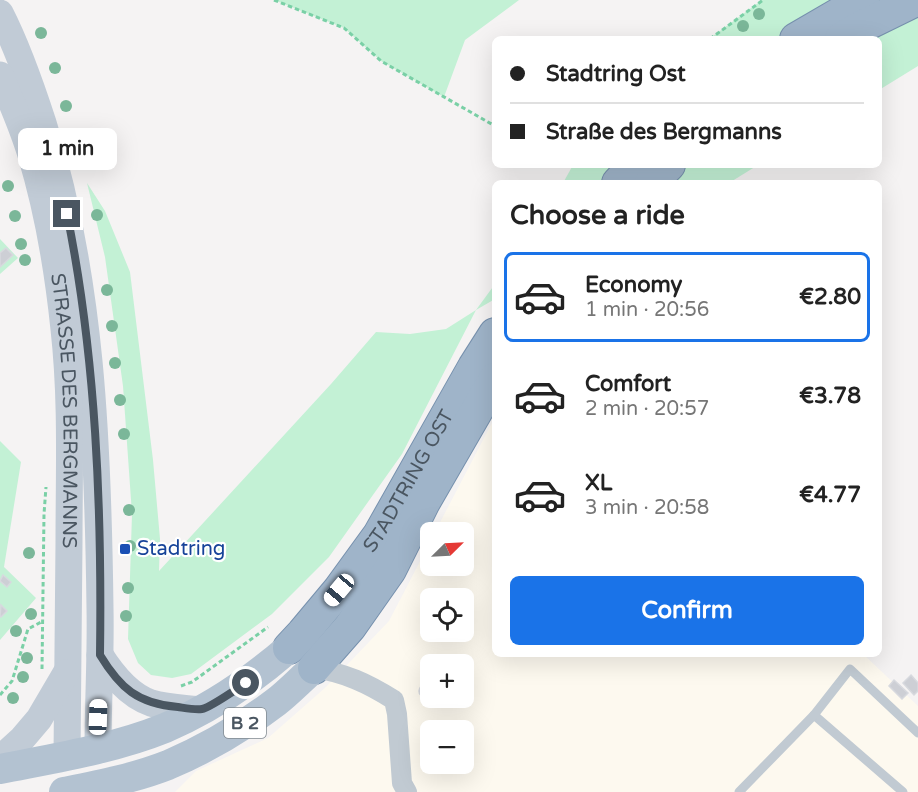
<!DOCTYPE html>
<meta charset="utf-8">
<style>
body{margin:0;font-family:"Varela Round",sans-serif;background:#f6f6f6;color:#222;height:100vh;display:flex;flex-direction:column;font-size:22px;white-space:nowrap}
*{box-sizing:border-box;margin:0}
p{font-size:20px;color:#767676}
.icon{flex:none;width:33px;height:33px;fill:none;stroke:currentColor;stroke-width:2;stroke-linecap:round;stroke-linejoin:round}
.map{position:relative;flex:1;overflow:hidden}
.side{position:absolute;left:492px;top:180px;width:390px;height:477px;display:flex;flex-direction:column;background:#fff;border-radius:9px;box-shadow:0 6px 24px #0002}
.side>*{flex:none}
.hud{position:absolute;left:492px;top:36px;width:390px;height:132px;border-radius:9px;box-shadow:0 6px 24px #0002;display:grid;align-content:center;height:132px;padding:0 18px;background:#fff}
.needle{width:39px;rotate:66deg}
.controls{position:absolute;left:420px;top:522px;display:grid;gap:12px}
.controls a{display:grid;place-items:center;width:54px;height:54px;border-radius:9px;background:#fff;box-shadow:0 6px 24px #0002;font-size:30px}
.end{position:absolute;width:27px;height:27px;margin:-14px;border:8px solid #4a5661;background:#fff;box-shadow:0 0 0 3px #fff}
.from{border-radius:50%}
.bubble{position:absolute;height:42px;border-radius:9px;background:#fff;box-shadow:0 6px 24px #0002;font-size:20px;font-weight:800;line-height:42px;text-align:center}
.car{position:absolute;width:18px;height:36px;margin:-18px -9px;border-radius:8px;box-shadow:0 0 4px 2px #0007;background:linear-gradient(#fff 24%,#345 0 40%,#fff 0 76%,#345 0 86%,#fff 0)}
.hud b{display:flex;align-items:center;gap:21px;height:57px;font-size:22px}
.hud b+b{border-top:2px solid #e0e0e0}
.hud i{width:15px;height:15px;background:#222}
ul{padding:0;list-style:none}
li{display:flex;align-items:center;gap:18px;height:90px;margin:0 12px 9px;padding:0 6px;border:3px solid transparent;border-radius:9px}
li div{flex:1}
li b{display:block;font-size:22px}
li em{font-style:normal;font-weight:800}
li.on{border-color:#1a73e8}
li>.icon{width:54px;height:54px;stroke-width:1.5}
h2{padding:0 18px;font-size:27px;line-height:72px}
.button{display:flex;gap:12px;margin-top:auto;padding:12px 18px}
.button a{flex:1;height:69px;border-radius:9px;background:#1a73e8;color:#fff;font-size:24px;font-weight:800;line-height:69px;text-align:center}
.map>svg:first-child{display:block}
.commercial{fill:#fdf9ef;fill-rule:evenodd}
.green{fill:#c3f1d5}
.building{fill:#cdcfd5;stroke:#d7d9de;stroke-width:1.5}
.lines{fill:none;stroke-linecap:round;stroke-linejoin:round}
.trunk-casing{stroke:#7690ad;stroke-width:34}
.path{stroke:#7ad0a6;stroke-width:3;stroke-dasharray:4.5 3;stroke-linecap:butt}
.service{stroke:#c1cad2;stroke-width:9}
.minor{stroke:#c1cad2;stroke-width:20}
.secondary{stroke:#c1cbd6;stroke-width:27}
.primary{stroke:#b3c2d1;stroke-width:30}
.trunk{stroke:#9fb4c9;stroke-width:32}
.tree{fill:#7bb799}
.route{stroke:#4a5661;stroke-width:8}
.transit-dot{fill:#1a4fb4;stroke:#fff;stroke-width:2}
.labels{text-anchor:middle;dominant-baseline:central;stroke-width:4.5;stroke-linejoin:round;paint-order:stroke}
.shield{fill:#fff;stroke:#808990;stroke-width:1.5}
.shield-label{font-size:18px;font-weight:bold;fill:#4a5661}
.street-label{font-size:20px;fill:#4a5661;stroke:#fff}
.transit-label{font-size:20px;fill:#164399;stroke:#fff;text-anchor:start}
</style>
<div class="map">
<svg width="918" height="792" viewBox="0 0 918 792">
<rect width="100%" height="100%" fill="#f5f3f3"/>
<path class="commercial" d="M 495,417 L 495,654 L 863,654 L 918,706 L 918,792 L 175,792 L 196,771 L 268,738 L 326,687 L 389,621 L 430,542 L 430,566 L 464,566 L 464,532 L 435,532 ZM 430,598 L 464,598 L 464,632 L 430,632 ZM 430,664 L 464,664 L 464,698 L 430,698 ZM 430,730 L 464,730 L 464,764 L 430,764 Z"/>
<g class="green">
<path d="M 274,0 L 519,0 L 465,40 L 444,97 L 381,61 L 344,28 Z"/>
<path d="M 762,0 L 837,0 L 806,18 L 775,39 L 709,39 Z"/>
<path d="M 918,8 L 918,66 L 879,90 L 879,39 L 857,39 Z"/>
<path d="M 573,165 L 621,165 L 604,183 L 563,183 Z"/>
<path d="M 684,165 L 758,165 L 729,183 L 665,183 Z"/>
<path d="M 87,183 L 105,211 L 130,272 L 153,460 L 160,539 L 159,571 L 331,384 L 376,332 L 410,334 L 446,329 L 476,310 L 495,284 L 495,299 L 476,310 L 402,454 L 329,557 L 272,614 L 191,674 L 172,678 L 151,675 L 138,663 L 128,639 L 132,514 L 123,386 L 105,257 Z"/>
<path d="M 0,239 L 18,258 L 0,274 Z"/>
<path d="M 0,441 L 21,462 L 4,567 L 36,598 L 0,640 Z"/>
</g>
<g class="building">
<path d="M 6,248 L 13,255 L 0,267 L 0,253 Z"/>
<path d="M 3,575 L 11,582 L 7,587 L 0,581 Z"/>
<path d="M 1,605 L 7,611 L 1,617 L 0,616 Z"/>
<path d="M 911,675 L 918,683 L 918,691 L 914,695 L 903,683 Z"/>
<path d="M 894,680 L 908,693 L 902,699 L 889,686 Z"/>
<circle cx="425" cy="691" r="6"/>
</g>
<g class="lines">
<g class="trunk-casing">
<g id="trunk">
<path d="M 796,39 L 863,0"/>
<path d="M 841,39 L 859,28 L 916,0"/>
<path d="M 618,183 L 635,165"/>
<path d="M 651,183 L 669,165"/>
<path id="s2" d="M 289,648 L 303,633 L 339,590 L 379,535 L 474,367 L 495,334"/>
<path d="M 314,668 L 350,627 L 390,570 L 424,502 L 495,379"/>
</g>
</g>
<g class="path">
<path d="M 274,0 L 344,28 L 381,61 L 495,126"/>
<path d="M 710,39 L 763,0"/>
<path d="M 42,669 L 44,514 L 46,487"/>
<path d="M 181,686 L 192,682 L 268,627"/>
<path d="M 0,695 L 12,681 L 28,629 L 43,621"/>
</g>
<g class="service">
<path d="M 814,715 L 903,792"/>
<path d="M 739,792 L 814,715 L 850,669 L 918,733"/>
</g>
<path class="minor" d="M 314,668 C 345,673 367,683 394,700 L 397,714 L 402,783 L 407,792"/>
<g class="secondary">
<path d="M 0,13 C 18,48 31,86 43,123 C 92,279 98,445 100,608 C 101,655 98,702 98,749"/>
<path id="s1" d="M 0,75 C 11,101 23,128 31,155 C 48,211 58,271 64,329 C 72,400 69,471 69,542 C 68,613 68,685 67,756"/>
<path d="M 100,655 C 112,674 128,695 151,703 C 167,708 186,708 203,710"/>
<path d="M 0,759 L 22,739 L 39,719 L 66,673"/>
</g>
<g class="primary">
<path d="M 0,769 C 55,758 113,749 165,728 C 212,708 251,681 289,648"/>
<path d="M 64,792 C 99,785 135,778 168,765 C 206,749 243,727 276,702 C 289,692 301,679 314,668"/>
</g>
<use href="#trunk" class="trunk"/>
</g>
<g class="tree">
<circle cx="759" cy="14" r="6"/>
<circle cx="743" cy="26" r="6"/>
<circle cx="41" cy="33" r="6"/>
<circle cx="55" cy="68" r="6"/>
<circle cx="66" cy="106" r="6"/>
<circle cx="79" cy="144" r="6"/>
<circle cx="8" cy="186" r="6"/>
<circle cx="97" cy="215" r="6"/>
<circle cx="15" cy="216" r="6"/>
<circle cx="21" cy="244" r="6"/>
<circle cx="25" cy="260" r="6"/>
<circle cx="107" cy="290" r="6"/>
<circle cx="112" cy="326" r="6"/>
<circle cx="115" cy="363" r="6"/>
<circle cx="120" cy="400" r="6"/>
<circle cx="124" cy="434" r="6"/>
<circle cx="129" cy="510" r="6"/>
<circle cx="130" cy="546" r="6"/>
<circle cx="29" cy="553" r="6"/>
<circle cx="128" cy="588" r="6"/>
<circle cx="31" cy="614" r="6"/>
<circle cx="126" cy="616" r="6"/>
<circle cx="16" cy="631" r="6"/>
<circle cx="27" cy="658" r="6"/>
<circle cx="23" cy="677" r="6"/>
<circle cx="13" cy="698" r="6"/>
</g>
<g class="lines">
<path class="route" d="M 67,214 C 96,356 102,509 100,655 C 120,688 138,704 178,707 C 185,708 195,710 202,709 C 210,708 238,688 246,683"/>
</g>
<rect class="transit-dot" x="119" y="543" width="12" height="12" rx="3"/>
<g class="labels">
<rect class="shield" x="224" y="708" width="42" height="30" rx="4.5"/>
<g class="shield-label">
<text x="245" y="723">B 2</text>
</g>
<g class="street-label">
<text stroke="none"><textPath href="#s1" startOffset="345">STRASSE DES BERGMANNS</textPath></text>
<text stroke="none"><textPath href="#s2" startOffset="206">STADTRING OST</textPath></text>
</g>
<g class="transit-label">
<text x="137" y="549">Stadtring</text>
</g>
</g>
</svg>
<div class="controls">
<a><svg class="needle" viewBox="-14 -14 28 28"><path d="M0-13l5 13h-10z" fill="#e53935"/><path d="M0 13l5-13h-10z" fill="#767676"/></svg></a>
<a><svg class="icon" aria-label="locate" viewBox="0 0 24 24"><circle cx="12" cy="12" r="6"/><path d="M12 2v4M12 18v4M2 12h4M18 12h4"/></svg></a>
<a>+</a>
<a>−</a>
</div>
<i class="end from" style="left:246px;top:683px"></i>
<i class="end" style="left:67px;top:214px"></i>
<div class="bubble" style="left:18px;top:128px;width:99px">1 min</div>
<i class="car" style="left:339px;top:590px;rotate:220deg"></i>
<i class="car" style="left:98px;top:717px;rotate:2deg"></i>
<div class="hud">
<b><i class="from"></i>Stadtring Ost</b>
<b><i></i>Straße des Bergmanns</b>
</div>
<section class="side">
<h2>Choose a ride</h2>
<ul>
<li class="on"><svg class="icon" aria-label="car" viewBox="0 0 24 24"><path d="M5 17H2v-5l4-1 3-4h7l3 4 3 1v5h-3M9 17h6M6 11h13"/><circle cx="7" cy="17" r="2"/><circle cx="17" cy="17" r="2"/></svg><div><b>Economy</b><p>1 min · 20:56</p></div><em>€2.80</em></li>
<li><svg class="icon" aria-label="car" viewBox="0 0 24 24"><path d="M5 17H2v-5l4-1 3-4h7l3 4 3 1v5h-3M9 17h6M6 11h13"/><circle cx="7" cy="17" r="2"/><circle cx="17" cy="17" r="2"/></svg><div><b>Comfort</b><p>2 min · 20:57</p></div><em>€3.78</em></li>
<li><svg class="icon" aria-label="car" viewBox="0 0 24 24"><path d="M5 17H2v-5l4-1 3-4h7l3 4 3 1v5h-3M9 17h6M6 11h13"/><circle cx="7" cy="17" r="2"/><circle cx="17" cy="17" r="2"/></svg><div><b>XL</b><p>3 min · 20:58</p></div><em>€4.77</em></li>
</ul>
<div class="button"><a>Confirm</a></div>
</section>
</div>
